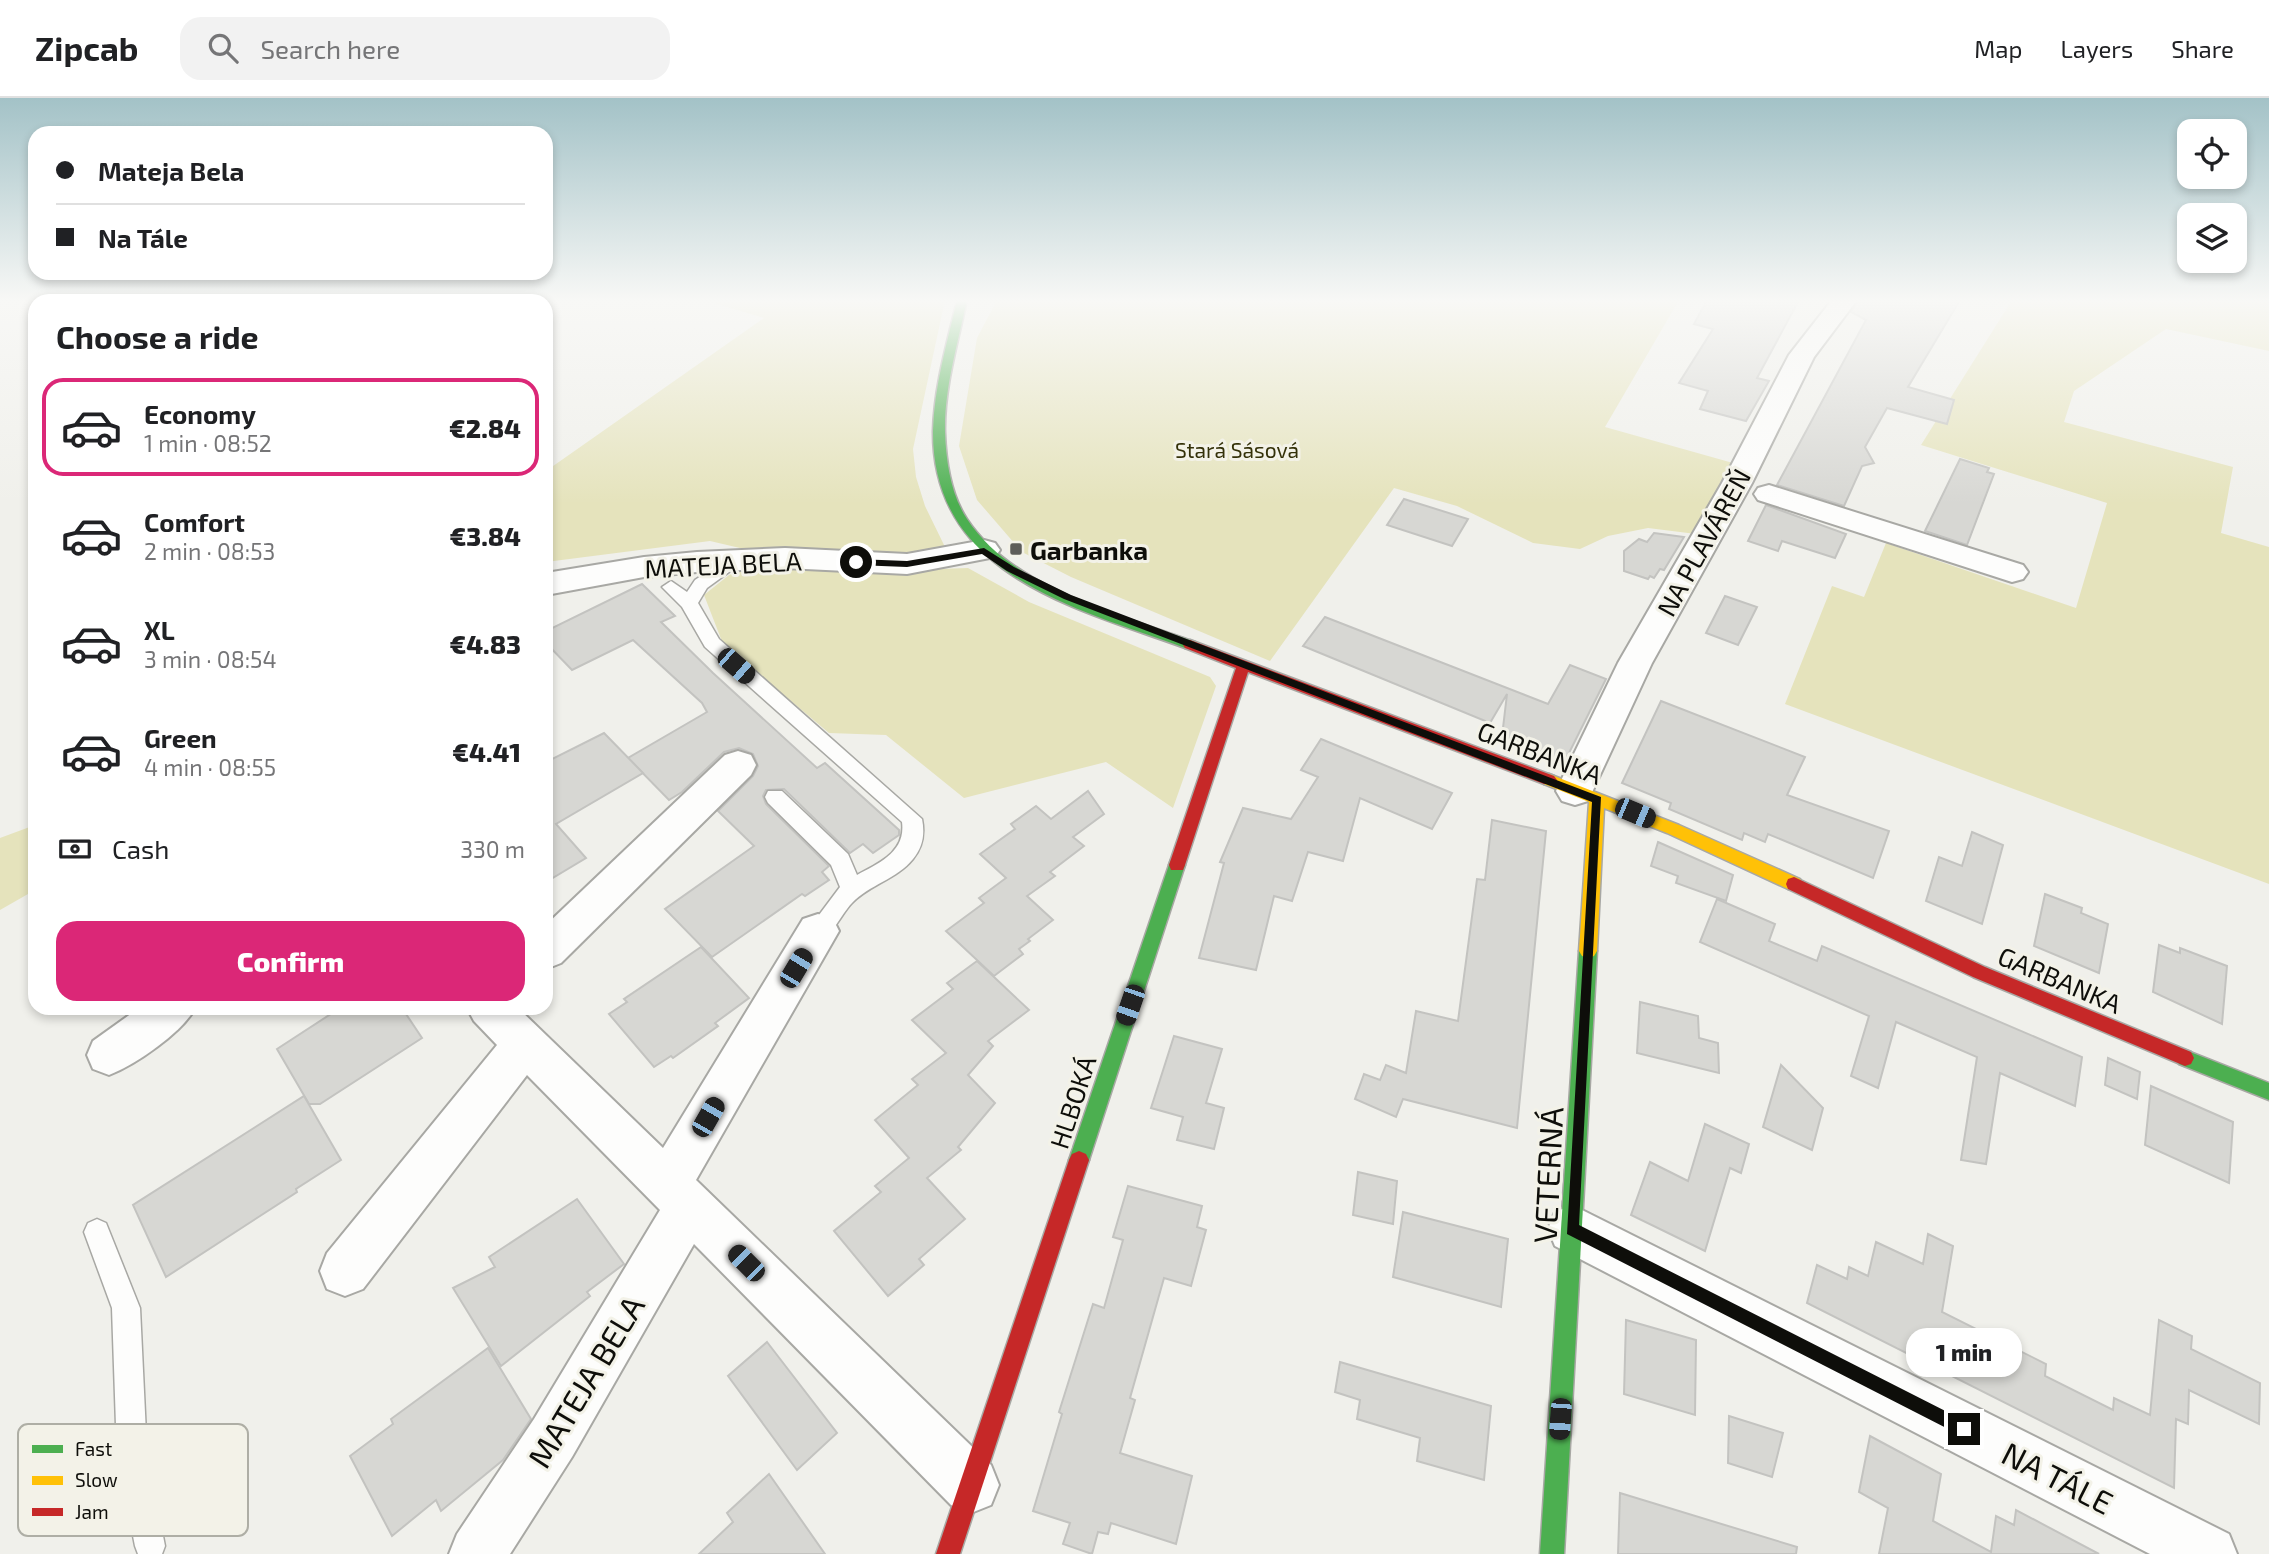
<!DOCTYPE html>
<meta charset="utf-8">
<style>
body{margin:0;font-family:"Exo 2",sans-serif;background:#f2f2f2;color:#202124;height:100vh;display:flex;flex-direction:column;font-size:26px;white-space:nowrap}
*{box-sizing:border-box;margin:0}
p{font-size:23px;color:#757577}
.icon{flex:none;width:38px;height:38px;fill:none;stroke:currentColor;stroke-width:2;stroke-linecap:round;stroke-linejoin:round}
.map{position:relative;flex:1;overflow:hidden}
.panel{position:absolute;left:28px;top:196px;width:525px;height:721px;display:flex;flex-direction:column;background:#fff;border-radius:21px;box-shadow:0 4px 10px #0003}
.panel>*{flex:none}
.hud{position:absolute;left:28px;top:28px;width:525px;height:154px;border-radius:21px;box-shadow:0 4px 10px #0003;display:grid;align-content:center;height:154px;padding:0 28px;background:#fff}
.tools{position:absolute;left:2177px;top:21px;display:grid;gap:14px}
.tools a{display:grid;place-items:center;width:70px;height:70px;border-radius:14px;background:#fff;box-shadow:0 4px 10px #0003;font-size:35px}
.end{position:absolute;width:32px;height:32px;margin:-16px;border:9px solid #0e0e0a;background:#fff;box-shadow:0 0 0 4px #fff}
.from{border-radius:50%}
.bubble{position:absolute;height:49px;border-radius:21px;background:#fff;box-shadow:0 4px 10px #0003;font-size:23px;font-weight:800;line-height:49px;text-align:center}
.car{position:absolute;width:21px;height:42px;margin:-21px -10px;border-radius:9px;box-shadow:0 0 5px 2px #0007;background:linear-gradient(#222 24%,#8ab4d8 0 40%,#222 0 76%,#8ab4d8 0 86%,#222 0)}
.hud b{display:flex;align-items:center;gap:24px;height:66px;font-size:26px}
.hud b+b{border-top:2px solid #e0e0e0}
.hud i{width:18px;height:18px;background:#202124}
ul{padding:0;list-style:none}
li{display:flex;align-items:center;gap:21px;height:98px;margin:0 14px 10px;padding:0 14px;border:4px solid transparent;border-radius:21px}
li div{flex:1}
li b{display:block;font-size:26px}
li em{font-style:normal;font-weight:800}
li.selected{border-color:#db2777}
li>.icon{width:63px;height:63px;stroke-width:1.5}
h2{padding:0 28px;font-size:32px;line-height:84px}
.pay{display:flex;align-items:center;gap:18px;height:77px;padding:0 28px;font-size:26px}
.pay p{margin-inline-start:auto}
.action{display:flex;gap:14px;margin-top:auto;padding:14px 28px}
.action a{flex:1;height:80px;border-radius:21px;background:#db2777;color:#fff;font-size:28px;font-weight:800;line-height:80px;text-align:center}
header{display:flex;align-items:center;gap:42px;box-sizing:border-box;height:98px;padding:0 35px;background:#fff;border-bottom:2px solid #e0e0e0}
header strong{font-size:33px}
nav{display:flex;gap:38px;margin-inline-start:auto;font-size:24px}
.search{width:490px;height:63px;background:#f2f2f2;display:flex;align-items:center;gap:18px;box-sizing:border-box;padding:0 24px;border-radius:21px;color:#757577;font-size:26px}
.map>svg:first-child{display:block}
.green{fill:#e5e3bc}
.building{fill:#d7d7d3;stroke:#c3c3c0;stroke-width:2}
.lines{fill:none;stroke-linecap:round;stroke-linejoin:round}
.lane-casing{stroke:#a8a8a4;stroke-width:3}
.street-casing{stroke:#a8a8a4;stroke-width:4}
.fast-casing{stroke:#a8a8a4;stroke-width:3}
.slow-casing{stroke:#a8a8a4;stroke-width:3}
.jam-casing{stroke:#a8a8a4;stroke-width:3}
.lane{fill:#fdfdfc;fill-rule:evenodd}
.street{fill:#fdfdfc;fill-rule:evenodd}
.fast{fill:#4caf50;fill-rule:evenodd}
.slow{fill:#ffc107;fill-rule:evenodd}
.jam{fill:#c62828;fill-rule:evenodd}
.route{fill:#0e0e0a}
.poi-dot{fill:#5d5d59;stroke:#f3f2e8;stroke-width:2.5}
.labels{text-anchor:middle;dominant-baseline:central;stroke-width:6;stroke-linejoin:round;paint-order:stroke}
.far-park-label{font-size:21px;fill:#343109;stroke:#f3f2e8}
.street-label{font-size:26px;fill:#0e0e0a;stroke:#f3f2e8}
.poi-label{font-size:26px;font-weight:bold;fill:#0e0e0a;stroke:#f3f2e8;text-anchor:start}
.near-street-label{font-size:32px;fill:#0e0e0a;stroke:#f3f2e8}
.key{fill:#f3f2e8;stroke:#aeaea5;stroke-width:2}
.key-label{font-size:19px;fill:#0e0e0a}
</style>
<header>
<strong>Zipcab</strong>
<div class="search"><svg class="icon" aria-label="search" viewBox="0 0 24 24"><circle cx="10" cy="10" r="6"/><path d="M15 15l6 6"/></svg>Search here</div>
<nav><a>Map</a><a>Layers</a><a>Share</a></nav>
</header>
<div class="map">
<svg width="2269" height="1456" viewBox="0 0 2269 1456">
<rect width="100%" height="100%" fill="#f0f0eb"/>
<g class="green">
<path d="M 704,202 L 945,202 L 913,351 L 916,379 L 925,408 L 945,449 L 922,458 L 757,454 L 710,443 L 546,464 L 546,373 L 764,220 Z"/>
<path d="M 997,202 L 1679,202 L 1605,329 L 1733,365 L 1696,436 L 1648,430 L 1608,438 L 1580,451 L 1533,445 L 1457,408 L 1394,390 L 1270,563 L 1071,479 L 1022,454 L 977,402 L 959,348 L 977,240 Z"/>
<path d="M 2012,202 L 2269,202 L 2269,253 L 2166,231 L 2074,293 L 2064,324 L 2233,369 L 2221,435 L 2269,449 L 2269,786 L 1785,606 L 1832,488 L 1864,499 L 1886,445 L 2076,510 L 2107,405 L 1921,347 Z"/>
<path d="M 756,467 L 909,472 L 968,470 L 1029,504 L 1210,579 L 1216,588 L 1173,710 L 1106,664 L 964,700 L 886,637 L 829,635 L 723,546 L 704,497 L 729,477 Z"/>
<path d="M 35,727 L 35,792 L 0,812 L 0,740 Z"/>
</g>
<g class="building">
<path d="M 1707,202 L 1799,202 L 1757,280 L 1769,283 L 1746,323 L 1700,311 L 1708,293 L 1679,285 L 1713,231 L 1694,226 Z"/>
<path d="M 1859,202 L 1960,202 L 1908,289 L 1954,302 L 1947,326 L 1887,310 L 1865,349 L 1874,365 L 1862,368 L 1844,408 L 1777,387 L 1866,222 L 1851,214 Z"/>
<path d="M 1960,361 L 1989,370 L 1987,374 L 1994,376 L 1967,447 L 1925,433 Z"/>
<path d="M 1404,401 L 1468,421 L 1452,448 L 1387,427 Z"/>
<path d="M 1766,407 L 1846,436 L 1835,460 L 1782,443 L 1778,453 L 1748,443 Z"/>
<path d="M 1654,435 L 1684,439 L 1664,472 L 1660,471 L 1654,480 L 1650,478 L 1648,481 L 1624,473 L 1624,453 L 1639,441 L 1647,444 Z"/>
<path d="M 642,486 L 675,518 L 661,524 L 713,575 L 817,670 L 825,665 L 899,732 L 899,737 L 873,755 L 863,746 L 850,755 L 784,691 L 766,692 L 763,698 L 766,706 L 829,768 L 822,774 L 829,782 L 805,798 L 802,796 L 712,859 L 665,811 L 754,748 L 718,713 L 753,678 L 758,668 L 753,656 L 739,650 L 724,654 L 682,694 L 669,702 L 628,660 L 707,614 L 702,605 L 633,542 L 572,572 L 546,545 L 546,533 Z"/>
<path d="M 1725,498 L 1757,509 L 1738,547 L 1706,535 Z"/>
<path d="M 1325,519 L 1548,606 L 1570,567 L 1606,581 L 1565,663 L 1503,638 L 1506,632 L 1503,630 L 1507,596 L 1490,625 L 1303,548 Z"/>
<path d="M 1661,603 L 1805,659 L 1787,697 L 1889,733 L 1873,780 L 1768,736 L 1765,744 L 1744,735 L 1742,742 L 1669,711 L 1671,705 L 1622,685 Z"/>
<path d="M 604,635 L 643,675 L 556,726 L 586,760 L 546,784 L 546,664 Z"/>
<path d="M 1321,641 L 1452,695 L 1432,731 L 1360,700 L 1343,763 L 1308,754 L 1292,803 L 1274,798 L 1256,872 L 1199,860 L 1224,765 L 1220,764 L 1243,710 L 1291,721 L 1318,679 L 1301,672 Z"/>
<path d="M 1088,693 L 1104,716 L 1073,739 L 1084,748 L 1050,774 L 1055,778 L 1027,798 L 1053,822 L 1028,841 L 1030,843 L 1019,851 L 1023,856 L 994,878 L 946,833 L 984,805 L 979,800 L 1006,780 L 980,756 L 1015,731 L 1011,726 L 1036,708 L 1051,721 Z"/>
<path d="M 1492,722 L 1546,733 L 1517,1030 L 1403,1001 L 1396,1019 L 1355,1001 L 1364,976 L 1380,982 L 1386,967 L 1406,975 L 1416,913 L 1458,923 L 1477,781 L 1485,782 Z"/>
<path d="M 1972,734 L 2003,747 L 1982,826 L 1926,803 L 1939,759 L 1962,768 Z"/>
<path d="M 1658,744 L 1733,777 L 1726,803 L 1676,785 L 1678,778 L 1651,768 Z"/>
<path d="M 2045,796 L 2082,810 L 2081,815 L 2108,826 L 2099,875 L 2034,848 Z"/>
<path d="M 1717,801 L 1775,826 L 1769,843 L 1817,863 L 1822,848 L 2082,959 L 2075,1008 L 2000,975 L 1986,1066 L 1961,1062 L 1977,959 L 1896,924 L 1878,990 L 1851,978 L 1869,918 L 1700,844 Z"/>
<path d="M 2159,847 L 2180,855 L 2180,850 L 2227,868 L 2222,926 L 2153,894 Z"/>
<path d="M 701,849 L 749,900 L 715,925 L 718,928 L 673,960 L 671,958 L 654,969 L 609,916 L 627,904 L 624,901 Z"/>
<path d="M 977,863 L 1029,912 L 988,943 L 993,948 L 968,977 L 995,1005 L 958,1049 L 961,1052 L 927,1080 L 965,1121 L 919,1161 L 924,1167 L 888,1198 L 834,1133 L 881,1094 L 875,1088 L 909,1060 L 875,1022 L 918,987 L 912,981 L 946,955 L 912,922 L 953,891 L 947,885 Z"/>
<path d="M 1640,904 L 1698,918 L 1699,940 L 1718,945 L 1719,975 L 1637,955 Z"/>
<path d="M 340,910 L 402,910 L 422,940 L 320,1006 L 309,1006 L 277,951 Z"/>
<path d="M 1174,938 L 1222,951 L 1206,1005 L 1224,1010 L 1214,1051 L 1177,1042 L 1183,1019 L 1151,1010 Z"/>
<path d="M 2108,960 L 2140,974 L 2137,1001 L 2105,987 Z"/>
<path d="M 1781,967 L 1823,1010 L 1812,1052 L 1763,1029 Z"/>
<path d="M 2151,988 L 2233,1024 L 2229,1085 L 2145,1047 Z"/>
<path d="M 304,998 L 341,1062 L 296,1091 L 297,1094 L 166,1179 L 133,1107 Z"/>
<path d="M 1705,1026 L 1749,1046 L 1741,1075 L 1730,1070 L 1705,1153 L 1631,1117 L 1650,1064 L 1688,1083 Z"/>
<path d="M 1358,1074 L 1397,1083 L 1393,1126 L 1353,1117 Z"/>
<path d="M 1128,1088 L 1202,1108 L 1197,1129 L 1206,1132 L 1191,1188 L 1164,1180 L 1130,1300 L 1135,1302 L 1120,1355 L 1192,1378 L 1176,1446 L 1111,1425 L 1108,1436 L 1098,1434 L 1092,1456 L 1063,1446 L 1070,1425 L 1033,1413 L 1062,1316 L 1059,1314 L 1093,1206 L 1104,1210 L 1123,1142 L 1113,1139 Z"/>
<path d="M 577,1101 L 624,1166 L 587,1194 L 590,1198 L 501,1268 L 453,1190 L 495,1169 L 489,1159 Z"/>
<path d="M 1403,1114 L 1508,1141 L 1501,1209 L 1393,1179 Z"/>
<path d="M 1928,1136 L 1953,1148 L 1942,1214 L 2046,1266 L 2045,1278 L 2113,1312 L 2114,1300 L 2150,1317 L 2159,1222 L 2192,1238 L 2191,1251 L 2260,1285 L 2259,1326 L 2189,1292 L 2188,1326 L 2176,1321 L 2174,1390 L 1807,1205 L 1817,1167 L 1847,1181 L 1849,1169 L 1868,1178 L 1876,1144 L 1923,1166 Z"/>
<path d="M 1626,1222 L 1696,1242 L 1695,1317 L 1624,1296 Z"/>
<path d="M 767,1244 L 837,1335 L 797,1372 L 728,1278 Z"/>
<path d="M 488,1250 L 531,1321 L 503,1362 L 441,1413 L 436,1402 L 392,1438 L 350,1358 L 393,1326 L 391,1321 Z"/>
<path d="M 1340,1264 L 1491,1308 L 1484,1382 L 1417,1363 L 1420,1340 L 1357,1321 L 1360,1302 L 1335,1294 Z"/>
<path d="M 1729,1318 L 1783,1335 L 1772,1379 L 1728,1365 Z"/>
<path d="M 1870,1338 L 1941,1376 L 1933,1423 L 1991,1454 L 1996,1418 L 2014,1427 L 2016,1412 L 2099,1456 L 1879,1456 L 1888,1410 L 1859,1394 Z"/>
<path d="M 769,1376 L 825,1456 L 699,1456 L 733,1424 L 727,1415 Z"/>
<path d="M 1620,1395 L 1797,1449 L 1796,1456 L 1618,1456 Z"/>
</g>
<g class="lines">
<g class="lane-casing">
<g id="lane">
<path d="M 734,456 L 743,462 L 740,466 L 707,490 L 698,505 L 719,541 L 922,721 C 925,736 923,749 913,761 C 897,781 869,787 852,805 C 839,818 830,847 810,840 L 807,833 L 840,789 L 831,767 L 768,705 L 765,699 L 768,693 L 782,693 L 848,756 L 857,777 C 879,765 906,754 902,724 L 705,549 L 682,509 L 662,489 L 671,483 L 687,494 L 695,482 Z"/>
<path d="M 97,1121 L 106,1125 L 140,1210 L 147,1357 L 165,1448 L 162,1456 L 138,1456 L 135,1448 L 117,1357 L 112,1210 L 84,1134 L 88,1125 Z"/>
</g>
</g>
<g class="street-casing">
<g id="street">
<path d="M 1832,202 L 1857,202 L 1814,259 L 1752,385 L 1652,565 L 1588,703 L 1575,707 L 1562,703 L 1556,693 L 1618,565 L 1722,385 L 1789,257 Z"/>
<path d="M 1769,387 L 2023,467 L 2028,474 L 2023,481 L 2012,484 L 1758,402 L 1754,396 L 1758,390 Z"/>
<path d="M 984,442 L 995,445 L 1000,452 L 995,459 L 907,476 L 785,470 L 697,474 L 644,479 L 546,497 L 546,475 L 644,459 L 697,454 L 785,450 L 907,456 Z"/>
<path d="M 738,653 L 751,657 L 756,667 L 751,677 L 561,865 L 546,871 L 546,827 L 725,657 Z"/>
<path d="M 818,816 L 833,821 L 839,833 L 696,1082 L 991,1367 L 999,1387 L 991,1407 L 971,1415 L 951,1407 L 694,1146 L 572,1359 L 510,1456 L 449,1456 L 457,1436 L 534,1321 L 660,1112 L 527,977 L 363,1191 L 345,1198 L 327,1191 L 320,1173 L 327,1155 L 497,947 L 474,923 L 467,910 L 518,910 L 663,1050 L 803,821 Z"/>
<path d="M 139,910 L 195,910 C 183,934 135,967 109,977 L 93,971 L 87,957 L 93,943 Z"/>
<path d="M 1572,1107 L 2229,1436 L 2237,1456 L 2150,1456 L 1555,1148 L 1548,1131 L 1555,1114 Z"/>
</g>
</g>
<g class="fast-casing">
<g id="fast">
<path d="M 957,202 L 967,202 C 958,245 944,291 945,334 C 946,364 951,397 967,421 C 1013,491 1121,517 1195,544 L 1197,547 L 1195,550 L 1185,550 C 1075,510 932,477 933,333 C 934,289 947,245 957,202 Z"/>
<path d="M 1177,761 L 1183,762 L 1185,767 L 1089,1062 L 1086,1068 L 1079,1071 L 1072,1068 L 1069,1062 L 1169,767 L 1171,762 Z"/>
<path d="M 1588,846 L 1594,848 L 1597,853 L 1564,1456 L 1540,1456 L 1579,853 L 1582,848 Z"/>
<path d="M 2185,952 L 2269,985 L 2269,1002 L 2179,966 L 2176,960 L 2179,954 Z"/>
</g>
</g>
<g class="slow-casing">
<path id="slow" d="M 1549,676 L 1679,727 L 1800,781 L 1802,786 L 1800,791 L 1788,791 L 1667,735 L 1604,710 L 1597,853 L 1594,858 L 1588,860 L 1582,858 L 1579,853 L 1589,704 L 1544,686 L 1541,682 L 1544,678 Z"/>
</g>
<g class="jam-casing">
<g id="jam">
<path d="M 1190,542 L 1554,678 L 1557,682 L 1554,686 L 1544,686 L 1248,574 L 1185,767 L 1183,772 L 1171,772 L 1169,767 L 1236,570 L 1185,550 L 1183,547 Z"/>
<path d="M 1794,779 L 1985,869 L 2191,954 L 2194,960 L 2191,966 L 2185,968 L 1973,879 L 1788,791 L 1786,786 L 1788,781 Z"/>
<path d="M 1079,1053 L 1086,1056 L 1089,1062 L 960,1456 L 936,1456 L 1069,1062 L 1072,1056 Z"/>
</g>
</g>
<use href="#lane" class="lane"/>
<use href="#street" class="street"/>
<use href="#fast" class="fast"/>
<use href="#slow" class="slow"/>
<use href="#jam" class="jam"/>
</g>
<linearGradient id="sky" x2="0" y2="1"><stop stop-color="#a3c2c7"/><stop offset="0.5" stop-color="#f8f8f6"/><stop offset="1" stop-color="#f8f8f6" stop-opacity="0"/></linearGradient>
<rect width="2269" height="406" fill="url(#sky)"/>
<path class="route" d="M 984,450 L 1014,469 L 1071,497 L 1601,699 L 1579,1127 L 1969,1325 L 1969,1336 L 1958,1336 L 1567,1136 L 1592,704 L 1064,501 L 1007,473 L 982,456 L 907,469 L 856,467 L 851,464 L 856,461 L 907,463 Z"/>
<rect class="poi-dot" x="1009" y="444" width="14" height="14" rx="3.5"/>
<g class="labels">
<g class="far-park-label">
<text x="1237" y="351">Stará Sásová</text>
</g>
<g class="street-label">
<text transform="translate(1703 444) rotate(-61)">NA PLAVÁREŇ</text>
<text transform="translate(723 466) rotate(-3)">MATEJA BELA</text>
<text transform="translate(1540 654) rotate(21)">GARBANKA</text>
<text transform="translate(2060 881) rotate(23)">GARBANKA</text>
<text transform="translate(1072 1004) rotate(-72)">HLBOKÁ</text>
</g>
<g class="poi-label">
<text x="1030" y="451">Garbanka</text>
</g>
<g class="near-street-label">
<text transform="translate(1547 1077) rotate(-87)">VETERNÁ</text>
<text transform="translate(585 1283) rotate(-59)">MATEJA BELA</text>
<text transform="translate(2058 1379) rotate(27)">NA TÁLE</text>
</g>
</g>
<rect x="18" y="1326" width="230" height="112" rx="10" class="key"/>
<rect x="32" y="1347" width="31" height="8" fill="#4caf50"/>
<rect x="32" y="1378" width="31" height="9" fill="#ffc107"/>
<rect x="32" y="1410" width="31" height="8" fill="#c62828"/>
<g class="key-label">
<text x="75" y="1358">Fast</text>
<text x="75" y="1389">Slow</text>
<text x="75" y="1421">Jam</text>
</g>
</svg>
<div class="tools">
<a><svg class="icon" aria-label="locate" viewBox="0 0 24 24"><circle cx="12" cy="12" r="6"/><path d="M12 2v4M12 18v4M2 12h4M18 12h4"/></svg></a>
<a><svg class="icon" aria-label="layers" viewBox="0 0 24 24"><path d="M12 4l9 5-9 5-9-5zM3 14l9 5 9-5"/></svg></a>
</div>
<i class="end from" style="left:856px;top:464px"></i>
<i class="end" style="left:1964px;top:1331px"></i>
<div class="bubble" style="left:1906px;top:1230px;width:116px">1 min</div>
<i class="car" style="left:736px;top:568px;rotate:131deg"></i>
<i class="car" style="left:1635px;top:715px;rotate:113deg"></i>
<i class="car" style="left:796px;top:870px;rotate:31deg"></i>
<i class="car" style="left:1130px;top:907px;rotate:199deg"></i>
<i class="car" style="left:708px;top:1019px;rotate:30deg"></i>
<i class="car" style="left:746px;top:1165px;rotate:315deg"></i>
<i class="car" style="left:1560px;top:1321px;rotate:184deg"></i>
<div class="hud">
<b><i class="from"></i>Mateja Bela</b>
<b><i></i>Na Tále</b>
</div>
<section class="panel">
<h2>Choose a ride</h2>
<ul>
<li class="selected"><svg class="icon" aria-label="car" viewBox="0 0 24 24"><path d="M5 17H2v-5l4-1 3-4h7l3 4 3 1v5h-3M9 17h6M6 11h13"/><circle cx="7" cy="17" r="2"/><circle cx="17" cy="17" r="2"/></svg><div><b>Economy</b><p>1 min · 08:52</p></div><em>€2.84</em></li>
<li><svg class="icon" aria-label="car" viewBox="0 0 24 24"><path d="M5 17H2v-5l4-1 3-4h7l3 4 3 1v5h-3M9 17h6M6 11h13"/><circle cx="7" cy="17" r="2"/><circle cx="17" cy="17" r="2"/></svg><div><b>Comfort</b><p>2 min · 08:53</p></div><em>€3.84</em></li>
<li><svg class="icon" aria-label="car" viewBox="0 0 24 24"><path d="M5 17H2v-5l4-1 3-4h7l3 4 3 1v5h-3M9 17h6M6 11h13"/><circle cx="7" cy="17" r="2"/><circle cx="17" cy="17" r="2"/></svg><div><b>XL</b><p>3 min · 08:54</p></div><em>€4.83</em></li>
<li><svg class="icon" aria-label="car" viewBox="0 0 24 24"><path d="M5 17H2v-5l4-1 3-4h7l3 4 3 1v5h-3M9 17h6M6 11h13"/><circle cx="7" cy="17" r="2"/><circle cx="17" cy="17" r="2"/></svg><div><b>Green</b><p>4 min · 08:55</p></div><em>€4.41</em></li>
</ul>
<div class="pay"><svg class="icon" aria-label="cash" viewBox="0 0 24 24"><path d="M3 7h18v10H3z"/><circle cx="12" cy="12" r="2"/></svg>Cash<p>330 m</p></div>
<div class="action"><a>Confirm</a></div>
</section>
</div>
